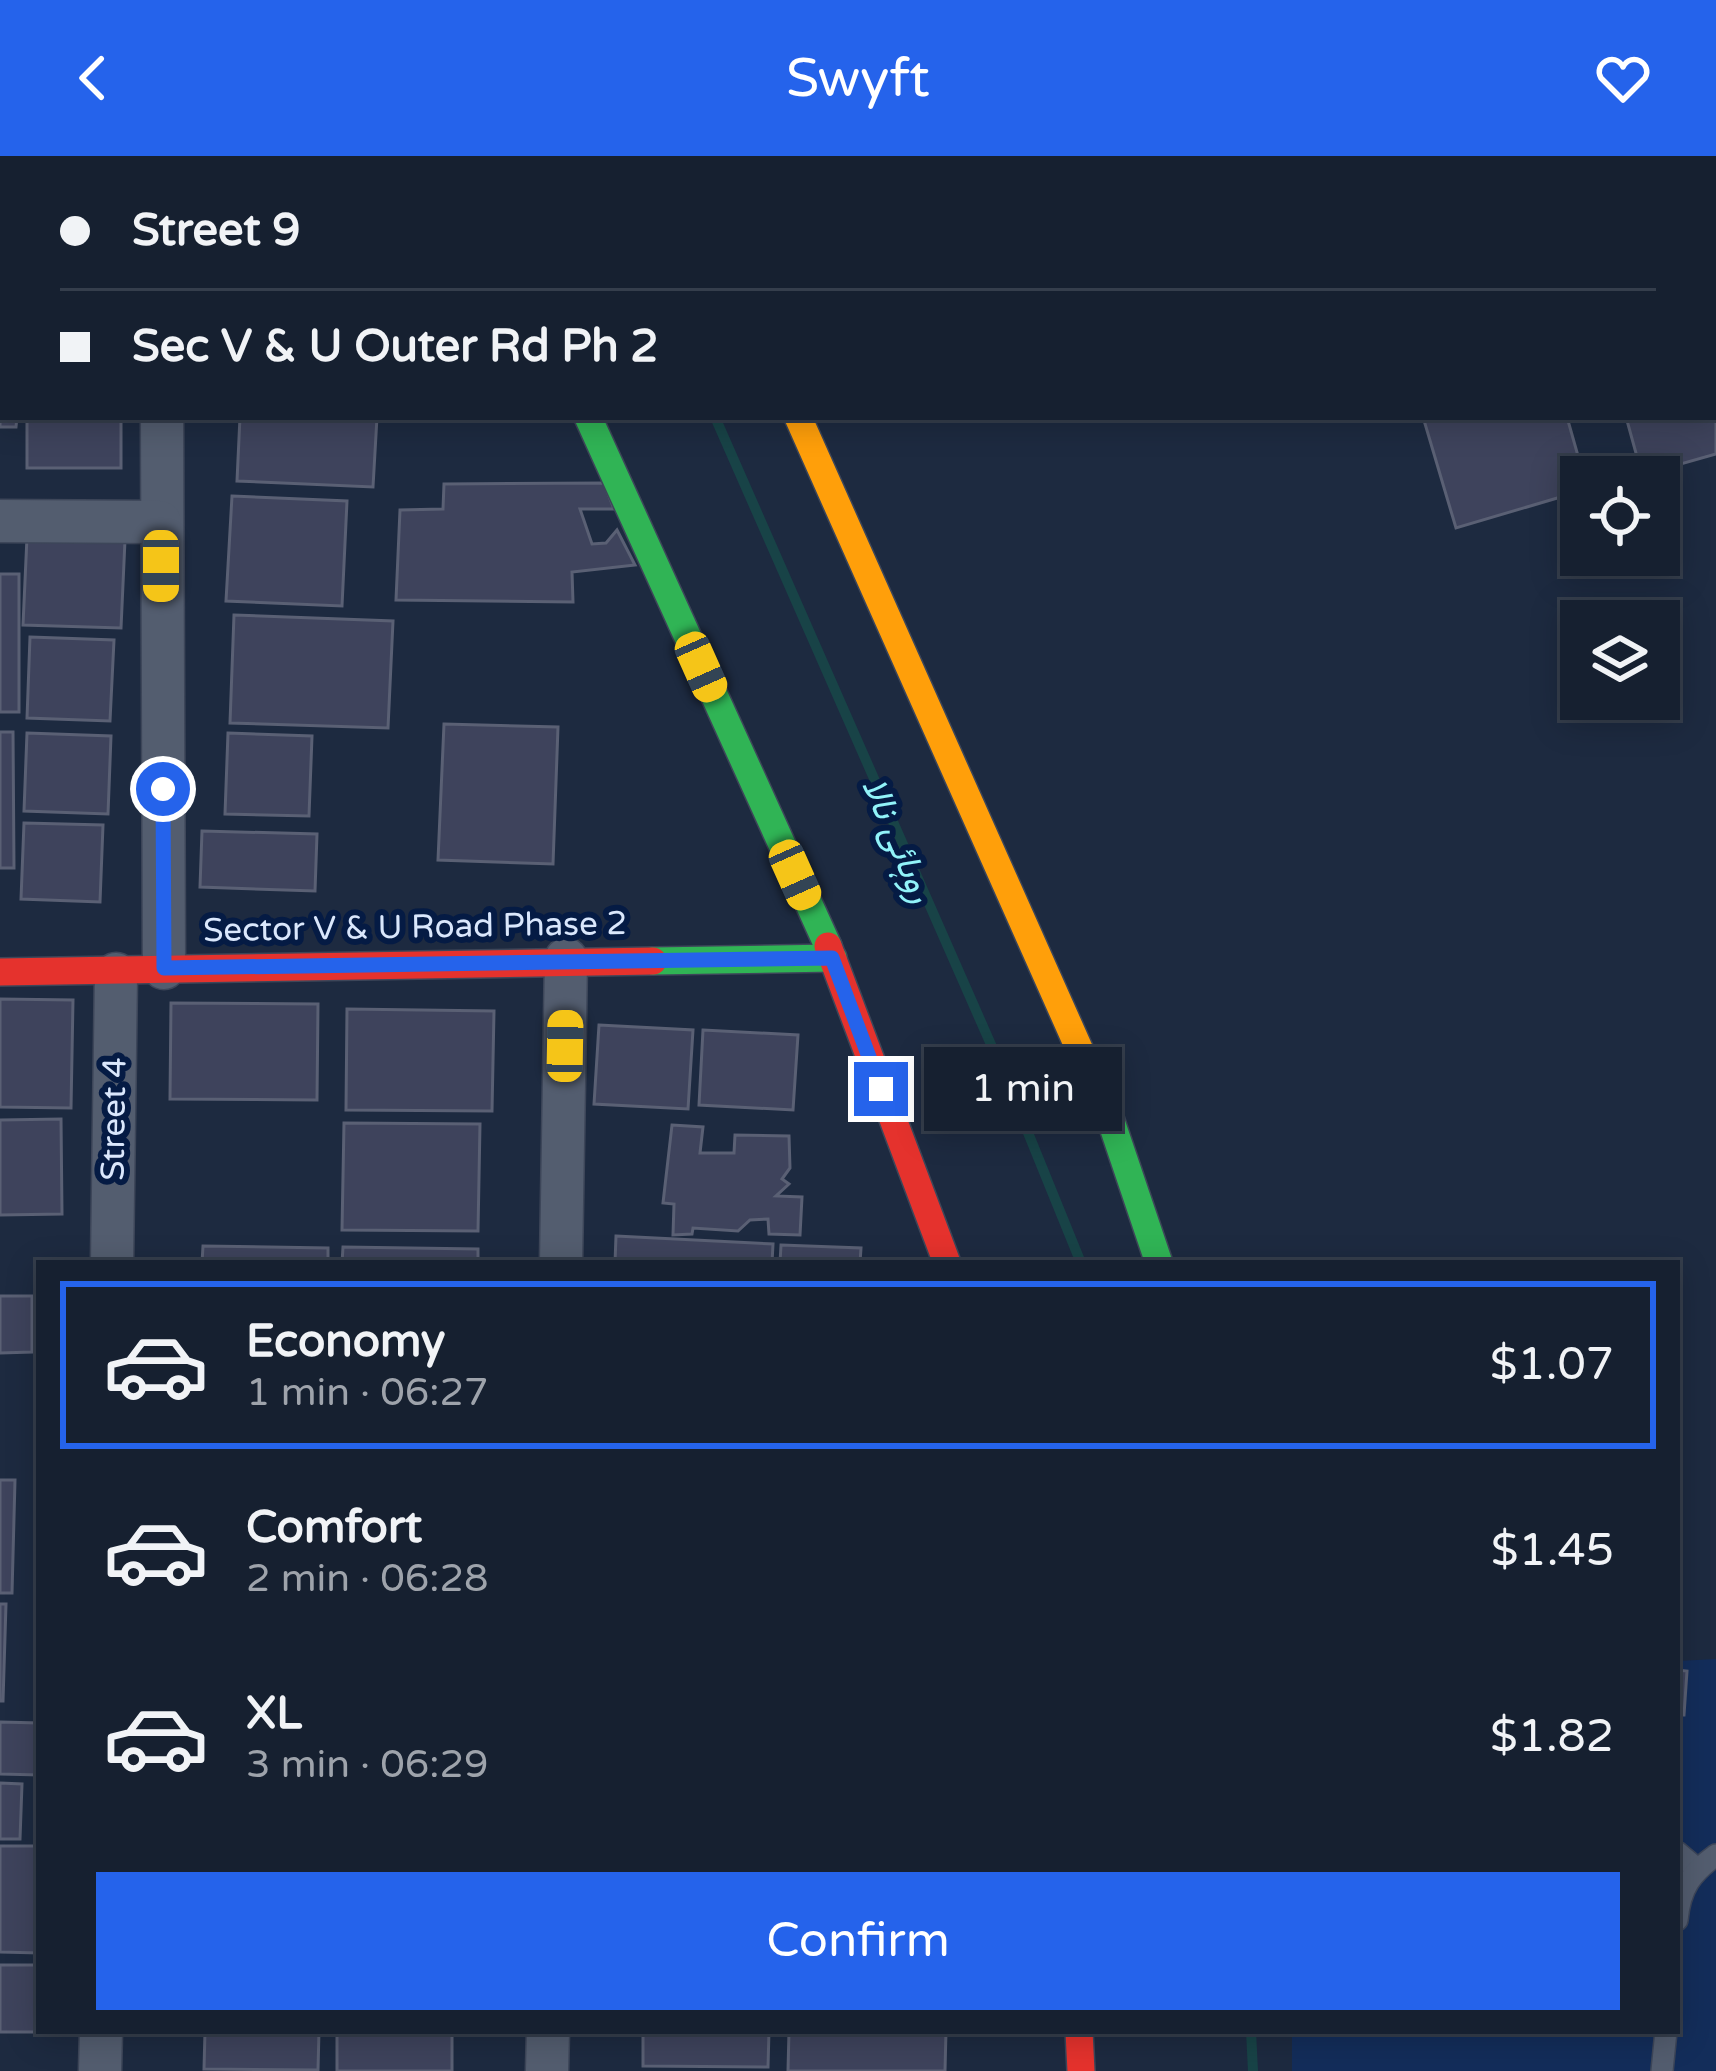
<!DOCTYPE html>
<meta charset="utf-8">
<style>
body{margin:0;font-family:"Varela Round",Vazirmatn,sans-serif;background:#232d3c;color:#f1f3f6;height:100vh;display:flex;flex-direction:column;font-size:45px;white-space:nowrap}
*{box-sizing:border-box;margin:0}
p{font-size:39px;color:#9ea3ab}
.icon{flex:none;width:66px;height:66px;fill:none;stroke:currentColor;stroke-width:2;stroke-linecap:round;stroke-linejoin:round}
.map{position:relative;flex:1;overflow:hidden}
.details{position:absolute;left:36px;top:1104px;width:1644px;height:774px;display:flex;flex-direction:column;background:#162030;border-radius:0px;box-shadow:0 6px 30px #0003,0 0 0 3px #353e4c}
.details>*{flex:none}
.top-card{position:absolute;left:0px;top:0px;width:1716px;height:264px;box-shadow:0 6px 30px #0003,0 0 0 3px #353e4c;display:grid;align-content:center;height:264px;padding:0 60px;background:#162030}
.buttons{position:absolute;left:1560px;top:300px;display:grid;gap:24px}
.buttons a{display:grid;place-items:center;width:120px;height:120px;border-radius:0px;background:#162030;box-shadow:0 6px 30px #0003,0 0 0 3px #353e4c;font-size:60px}
.end{position:absolute;width:54px;height:54px;margin:-27px;border:15px solid #2563eb;background:#fff;box-shadow:0 0 0 6px #fff}
.from{border-radius:50%}
.bubble{position:absolute;height:84px;border-radius:0px;background:#162030;box-shadow:0 6px 30px #0003,0 0 0 3px #353e4c;font-size:39px;font-weight:600;line-height:84px;text-align:center}
.car{position:absolute;width:36px;height:72px;margin:-36px -18px;border-radius:15px;box-shadow:0 0 9px 3px #0007;background:linear-gradient(#f5c518 24%,#345 0 40%,#f5c518 0 76%,#345 0 86%,#f5c518 0)}
.top-card b{display:flex;align-items:center;gap:42px;height:114px;font-size:45px}
.top-card b+b{border-top:3px solid #353e4c}
.top-card i{width:30px;height:30px;background:#f1f3f6}
ul{padding:21px 0 0;list-style:none}
li{display:flex;align-items:center;gap:36px;height:168px;margin:0 24px 18px;padding:0 36px;border:6px solid transparent;border-radius:0px}
li div{flex:1}
li b{display:block;font-size:45px}
li em{font-style:normal;font-weight:600}
li.current{border-color:#2563eb}
li>.icon{width:108px;height:108px;stroke-width:1.5}
.action{display:flex;gap:24px;margin-top:auto;padding:24px 60px}
.action a{flex:1;height:138px;border-radius:0px;background:#2563eb;color:#fff;font-size:48px;font-weight:600;line-height:138px;text-align:center}
header{display:flex;justify-content:space-between;align-items:center;height:156px;padding:0 60px;background:#2563eb;color:#fff;font-size:54px;font-weight:600}
.map>svg:first-child{display:block}
.built{fill:#132d5a}
.lines{fill:none;stroke-linecap:round;stroke-linejoin:round}
.stream{stroke:#184347;stroke-width:10}
.building{fill:#3e435c;stroke:#5a6074;stroke-width:3}
.lane-casing{stroke:#3d4659;stroke-width:24}
.street-casing{stroke:#3d4659;stroke-width:45}
.fast-casing{stroke:#3d4659;stroke-width:30}
.slow-casing{stroke:#3d4659;stroke-width:30}
.jam-casing{stroke:#3d4659;stroke-width:30}
.lane{stroke:#535d6f;stroke-width:21}
.street{stroke:#535d6f;stroke-width:42}
.fast{stroke:#30b455;stroke-width:27}
.slow{stroke:#ff9f0a;stroke-width:27}
.jam{stroke:#e5322d;stroke-width:27}
.route{stroke:#2563eb;stroke-width:15}
.labels{text-anchor:middle;dominant-baseline:central;stroke-width:12;stroke-linejoin:round;paint-order:stroke}
.street-label{font-size:33px;fill:#dae7fc;stroke:#051b44}
.water-label{font-size:36px;font-style:italic;fill:#91f3f9;stroke:#051b44}
</style>
<header><svg class="icon" aria-label="back" viewBox="0 0 24 24"><path d="M15 5l-7 7 7 7"/></svg>Swyft<svg class="icon" aria-label="heart" viewBox="0 0 24 24"><path d="M12 20l-8-8c-3-5 5-10 8-4 3-6 11-1 8 4z"/></svg></header>
<div class="map">
<svg width="1716" height="1915" viewBox="0 0 1716 1915">
<rect width="100%" height="100%" fill="#1d2a40"/>
<path class="built" d="M 1716,1503 L 1716,1915 L 1292,1915 L 1292,1875 L 1677,1875 L 1677,1505 Z"/>
<g class="lines">
<g class="stream">
<path d="M 599,0 L 600,3"/>
<path d="M 715,261 L 1007,925 L 1081,1107"/>
<path d="M 1251,1875 L 1253,1915"/>
</g>
</g>
<g class="building">
<path d="M 0,0 L 24,0 L 3,3 L 3,120 Z"/>
<path d="M 0,143 L 3,261 L 17,261 L 16,271 L 0,271 Z"/>
<path d="M 1716,232 L 1716,298 L 1642,319 L 1626,261 L 1713,261 Z"/>
<rect x="27" y="261" width="94" height="51"/>
<path d="M 240,261 L 377,261 L 373,331 L 237,325 Z"/>
<path d="M 1423,261 L 1567,261 L 1584,321 L 1581,335 L 1456,372 Z"/>
<path d="M 604,327 L 614,353 L 580,353 L 592,388 L 606,387 L 617,374 L 635,409 L 572,416 L 573,446 L 396,444 L 400,354 L 443,353 L 444,328 Z"/>
<path d="M 232,340 L 347,345 L 342,450 L 226,445 Z"/>
<path d="M 27,381 L 125,384 L 121,472 L 23,469 Z"/>
<rect x="0" y="418" width="19" height="138"/>
<path d="M 234,459 L 393,465 L 388,572 L 230,567 Z"/>
<path d="M 30,481 L 114,484 L 110,565 L 27,562 Z"/>
<path d="M 444,568 L 558,571 L 553,708 L 438,704 Z"/>
<path d="M 0,576 L 13,576 L 14,712 L 0,712 Z"/>
<path d="M 27,577 L 111,580 L 108,658 L 24,655 Z"/>
<path d="M 228,577 L 312,580 L 309,660 L 225,658 Z"/>
<path d="M 24,667 L 103,669 L 100,746 L 21,743 Z"/>
<path d="M 202,675 L 317,678 L 315,735 L 200,731 Z"/>
<path d="M 0,843 L 73,844 L 71,952 L 0,951 Z"/>
<path d="M 171,847 L 318,848 L 317,944 L 170,943 Z"/>
<path d="M 347,853 L 494,855 L 492,955 L 346,954 Z"/>
<path d="M 599,869 L 693,874 L 688,953 L 594,948 Z"/>
<path d="M 703,874 L 798,879 L 793,954 L 699,949 Z"/>
<path d="M 61,963 L 62,1058 L 0,1059 L 0,964 Z"/>
<path d="M 344,967 L 480,968 L 478,1075 L 342,1074 Z"/>
<path d="M 672,969 L 703,971 L 700,997 L 734,997 L 735,979 L 789,980 L 790,1012 L 782,1023 L 789,1028 L 776,1040 L 802,1041 L 800,1079 L 769,1078 L 768,1063 L 750,1064 L 738,1075 L 693,1072 L 692,1078 L 673,1079 L 674,1048 L 663,1047 Z"/>
<path d="M 616,1080 L 773,1088 L 772,1107 L 615,1107 Z"/>
<path d="M 781,1089 L 861,1092 L 860,1107 L 780,1107 Z"/>
<path d="M 203,1090 L 328,1092 L 328,1107 L 202,1107 Z"/>
<path d="M 343,1091 L 478,1093 L 478,1107 L 342,1107 Z"/>
<path d="M 0,1140 L 32,1140 L 32,1196 L 0,1197 Z"/>
<path d="M 0,1324 L 15,1324 L 12,1437 L 0,1437 Z"/>
<path d="M 0,1448 L 6,1448 L 3,1545 L 0,1545 Z"/>
<path d="M 1677,1514 L 1687,1515 L 1684,1559 L 1677,1559 Z"/>
<path d="M 0,1566 L 39,1567 L 39,1619 L 0,1618 Z"/>
<path d="M 0,1627 L 22,1628 L 20,1683 L 0,1683 Z"/>
<path d="M 0,1690 L 39,1690 L 39,1797 L 0,1796 Z"/>
<path d="M 0,1809 L 39,1809 L 39,1875 L 69,1876 L 0,1876 Z"/>
<path d="M 205,1875 L 319,1875 L 318,1914 L 204,1913 Z"/>
<rect x="337" y="1875" width="115" height="40"/>
<path d="M 643,1875 L 769,1875 L 768,1911 L 643,1910 Z"/>
<path d="M 789,1875 L 946,1875 L 945,1915 L 788,1915 Z"/>
</g>
<g class="lines">
<g class="lane-casing">
<g id="lane">
<path d="M 1677,1696 L 1696,1712"/>
<path d="M 1677,1764 C 1680,1732 1691,1717 1716,1699"/>
<path d="M 1662,1915 L 1666,1875"/>
</g>
</g>
<g class="street-casing">
<g id="street">
<path d="M 682,0 L 684,3"/>
<path d="M 1039,0 L 1040,3"/>
<path d="M 164,3 L 164,0"/>
<path d="M 1152,3 L 1158,0"/>
<path d="M 162,261 L 164,812"/>
<path d="M 0,365 L 160,366"/>
<path d="M 112,1107 L 116,818"/>
<path d="M 561,1107 L 566,803"/>
<path d="M 100,1915 L 101,1875"/>
<path d="M 547,1915 L 548,1875"/>
</g>
</g>
<g class="fast-casing">
<g id="fast">
<path d="M 588,261 L 828,790"/>
<path d="M 653,805 L 833,802"/>
<path d="M 1110,962 L 1159,1107"/>
</g>
</g>
<g class="slow-casing">
<path id="slow" d="M 798,261 L 1110,962"/>
</g>
<g class="jam-casing">
<g id="jam">
<path d="M 470,0 L 471,3"/>
<path d="M 828,790 L 947,1107"/>
<path d="M 0,816 L 653,805"/>
<path d="M 1079,1875 L 1081,1915"/>
</g>
</g>
<use href="#lane" class="lane"/>
<use href="#street" class="street"/>
<use href="#fast" class="fast"/>
<use href="#slow" class="slow"/>
<use href="#jam" class="jam"/>
</g>
<g class="lines">
<path class="route" d="M 163,633 L 164,812 L 832,802 L 881,933"/>
</g>
<g class="labels">
<g class="street-label">
<text transform="translate(415 771) rotate(-1)">Sector V &amp; U Road Phase 2</text>
<text transform="translate(114 963) rotate(-89)">Street 4</text>
</g>
<g class="water-label">
<text transform="translate(898 684) rotate(67)">روہائی نالا</text>
</g>
</g>
</svg>
<div class="buttons">
<a><svg class="icon" aria-label="locate" viewBox="0 0 24 24"><circle cx="12" cy="12" r="6"/><path d="M12 2v4M12 18v4M2 12h4M18 12h4"/></svg></a>
<a><svg class="icon" aria-label="layers" viewBox="0 0 24 24"><path d="M12 4l9 5-9 5-9-5zM3 14l9 5 9-5"/></svg></a>
</div>
<i class="end from" style="left:163px;top:633px"></i>
<i class="end" style="left:881px;top:933px"></i>
<div class="bubble" style="left:924px;top:891px;width:198px">1 min</div>
<i class="car" style="left:161px;top:410px;rotate:180deg"></i>
<i class="car" style="left:701px;top:511px;rotate:156deg"></i>
<i class="car" style="left:795px;top:719px;rotate:156deg"></i>
<i class="car" style="left:565px;top:890px;rotate:1deg"></i>
<div class="top-card">
<b><i class="from"></i>Street 9</b>
<b><i></i>Sec V &amp; U Outer Rd Ph 2</b>
</div>
<section class="details">
<ul>
<li class="current"><svg class="icon" aria-label="car" viewBox="0 0 24 24"><path d="M5 17H2v-5l4-1 3-4h7l3 4 3 1v5h-3M9 17h6M6 11h13"/><circle cx="7" cy="17" r="2"/><circle cx="17" cy="17" r="2"/></svg><div><b>Economy</b><p>1 min · 06:27</p></div><em>$1.07</em></li>
<li><svg class="icon" aria-label="car" viewBox="0 0 24 24"><path d="M5 17H2v-5l4-1 3-4h7l3 4 3 1v5h-3M9 17h6M6 11h13"/><circle cx="7" cy="17" r="2"/><circle cx="17" cy="17" r="2"/></svg><div><b>Comfort</b><p>2 min · 06:28</p></div><em>$1.45</em></li>
<li><svg class="icon" aria-label="car" viewBox="0 0 24 24"><path d="M5 17H2v-5l4-1 3-4h7l3 4 3 1v5h-3M9 17h6M6 11h13"/><circle cx="7" cy="17" r="2"/><circle cx="17" cy="17" r="2"/></svg><div><b>XL</b><p>3 min · 06:29</p></div><em>$1.82</em></li>
</ul>
<div class="action"><a>Confirm</a></div>
</section>
</div>
